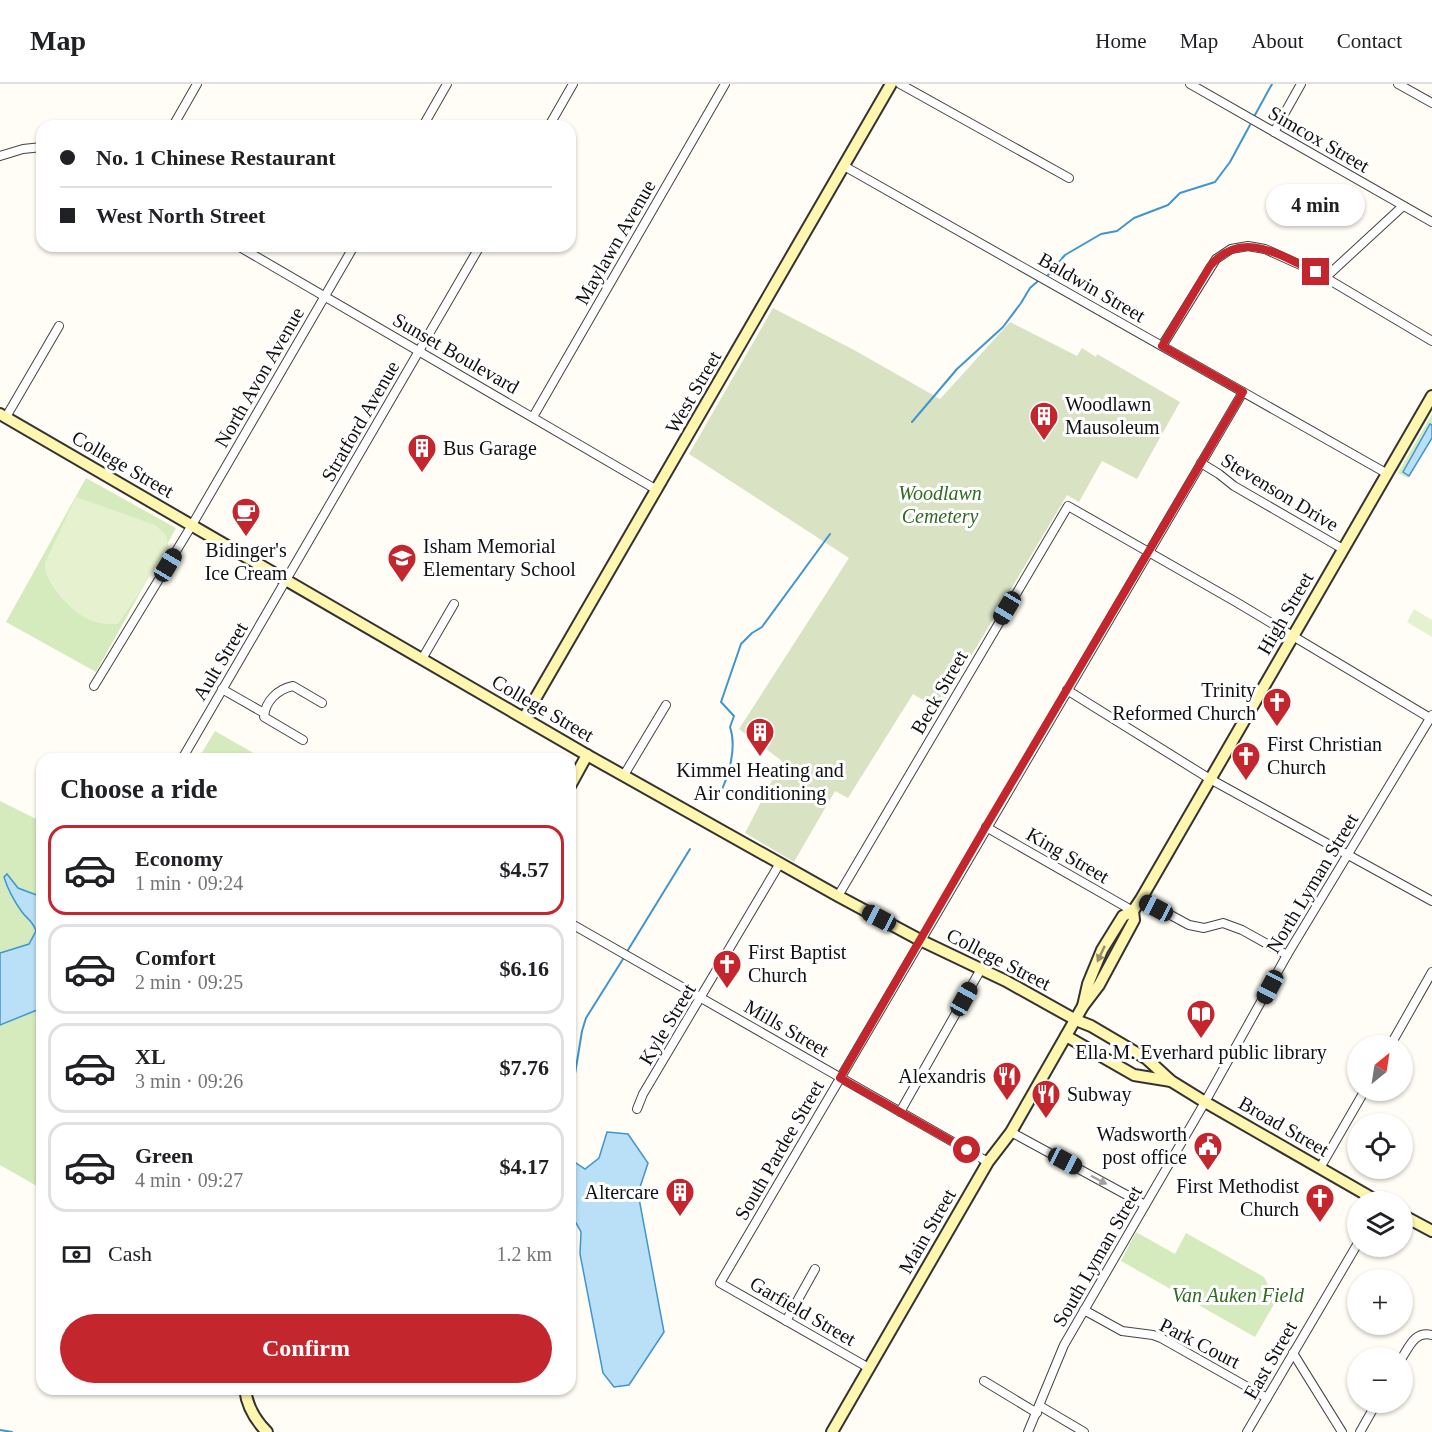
<!DOCTYPE html>
<meta charset="utf-8">
<style>
body{margin:0;font-family:Georgia,serif;background:#f2f2f2;color:#202124;height:100vh;display:flex;flex-direction:column;font-size:22px;white-space:nowrap}
*{box-sizing:border-box;margin:0}
p{font-size:20px;color:#757577}
.icon{flex:none;width:33px;height:33px;fill:none;stroke:currentColor;stroke-width:2;stroke-linecap:round;stroke-linejoin:round}
.map{position:relative;flex:1;overflow:hidden}
.side{position:absolute;left:36px;top:669px;width:540px;height:642px;display:flex;flex-direction:column;background:#fff;border-radius:18px;box-shadow:0 2px 4px #0004}
.side>*{flex:none}
.hud{position:absolute;left:36px;top:36px;width:540px;height:132px;border-radius:18px;box-shadow:0 2px 4px #0004;display:grid;align-content:center;height:132px;padding:0 24px;background:#fff}
.needle{width:39px;rotate:30deg}
.buttons{position:absolute;left:1347px;top:951px;display:grid;gap:12px}
.buttons a{display:grid;place-items:center;width:66px;height:66px;border-radius:50%;background:#fff;box-shadow:0 2px 4px #0004;font-size:30px}
.end{position:absolute;width:27px;height:27px;margin:-14px;border:8px solid #c4262e;background:#fff;box-shadow:0 0 0 3px #fff}
.from{border-radius:50%}
.bubble{position:absolute;height:42px;border-radius:21px;background:#fff;box-shadow:0 2px 4px #0004;font-size:20px;font-weight:800;line-height:42px;text-align:center}
.car{position:absolute;width:18px;height:36px;margin:-18px -9px;border-radius:8px;box-shadow:0 0 4px 2px #0007;background:linear-gradient(#222 24%,#8ab4d8 0 40%,#222 0 76%,#8ab4d8 0 86%,#222 0)}
.hud b{display:flex;align-items:center;gap:21px;height:57px;font-size:22px}
.hud b+b{border-top:2px solid #e0e0e0}
.hud i{width:15px;height:15px;background:#202124}
ul{padding:0;list-style:none}
li{display:flex;align-items:center;gap:18px;height:90px;margin:0 12px 9px;padding:0 12px;border:3px solid #e0e0e0;border-radius:18px}
li div{flex:1}
li b{display:block;font-size:22px}
li em{font-style:normal;font-weight:800}
li.active{border-color:#c4262e}
li>.icon{width:54px;height:54px;stroke-width:1.5}
h2{padding:0 24px;font-size:27px;line-height:72px}
.pay{display:flex;align-items:center;gap:15px;height:66px;padding:0 24px;font-size:22px}
.pay p{margin-inline-start:auto}
.cta{display:flex;gap:12px;margin-top:auto;padding:12px 24px}
.cta a{flex:1;height:69px;border-radius:36px;background:#c4262e;color:#fff;font-size:24px;font-weight:800;line-height:69px;text-align:center}
header{display:flex;align-items:center;gap:36px;box-sizing:border-box;height:84px;padding:0 30px;background:#fff;border-bottom:2px solid #e0e0e0}
header strong{font-size:28px}
nav{display:flex;gap:33px;margin-inline-start:auto;font-size:21px}
.map>svg:first-child{display:block}
.green{fill:#d5ebbd}
.cemetery{fill:#d9e3c4}
.pitch{fill:#e6f2cf}
.water{fill:#b9e0f7;stroke:#3f96cf;stroke-width:1.5}
.lines{fill:none;stroke-linecap:round;stroke-linejoin:round}
.stream{stroke:#3f96cf;stroke-width:2}
.street-casing{stroke:#444;stroke-width:10}
.secondary-casing{stroke:#333;stroke-width:14}
.street{stroke:#fff;stroke-width:8}
.secondary{stroke:#fff6b0;stroke-width:10}
.oneway{fill:#948f68}
.oneway2{fill:#a0a0a0}
.route{stroke:#c4262e;stroke-width:8}
.labels{text-anchor:middle;dominant-baseline:central;stroke-width:6;stroke-linejoin:round;paint-order:stroke}
.street-label{font-size:20px;fill:#111;stroke:#fff}
.poi-label{font-size:20px;fill:#111;stroke:#fff;text-anchor:start}
.park-label{font-size:20px;font-style:italic;fill:#2f6b1f;stroke:#fff}
</style>
<header>
<strong>Map</strong>
<nav><a>Home</a><a>Map</a><a>About</a><a>Contact</a></nav>
</header>
<div class="map">
<svg width="1432" height="1348" viewBox="0 0 1432 1348">
<rect width="100%" height="100%" fill="#fffdf5"/>
<g class="green">
<path d="M 1432,321 L 1432,327 L 1397,388 L 1396,384 Z"/>
<path d="M 1432,330 L 1432,341 L 1430,341 L 1403,387 L 1409,392 L 1408,394 L 1398,389 Z"/>
<path d="M 86,394 L 176,444 L 96,588 L 6,538 Z"/>
<path d="M 215,647 L 264,675 L 198,675 Z"/>
<path d="M 0,717 L 42,738 L 42,1105 L 0,1081 Z"/>
<path d="M 1136,1148 L 1175,1170 L 1186,1149 L 1264,1193 L 1276,1217 L 1255,1253 L 1121,1177 Z"/>
</g>
<path class="cemetery" d="M 773,224 L 856,267 L 940,315 L 1010,238 L 1077,272 L 1082,264 L 1096,273 L 1097,270 L 1180,318 L 1137,395 L 1102,377 L 1079,418 L 1067,411 L 939,626 L 913,610 L 848,714 L 835,707 L 794,778 L 745,749 L 782,677 L 739,645 L 849,474 L 689,370 Z"/>
<g class="pitch">
<path d="M 76,413 L 155,441 L 166,451 L 169,464 L 118,540 C 107,540 96,540 86,534 C 70,526 43,497 45,479 Z"/>
<path d="M 1414,525 L 1432,536 L 1432,553 L 1407,538 Z"/>
</g>
<g class="water">
<path d="M 1430,340 L 1432,341 L 1432,354 L 1409,392 L 1403,388 Z"/>
<path d="M 7,790 L 18,804 L 42,813 L 42,924 L 0,941 L 0,869 L 29,860 L 36,847 C 33,837 27,835 22,828 C 14,817 8,806 4,793 Z"/>
<path d="M 607,1048 L 628,1050 L 648,1079 L 638,1109 L 664,1248 L 629,1301 L 614,1303 L 603,1289 L 580,1170 L 581,1148 L 570,1128 L 570,1075 L 585,1085 L 599,1074 Z"/>
</g>
<g class="lines">
<g class="stream">
<path d="M 1255,31 L 1272,0"/>
<path d="M 1048,191 L 1065,171 L 1101,150 L 1117,147 L 1134,134 L 1168,121 L 1180,109 L 1215,98 L 1230,78 L 1250,41"/>
<path d="M 912,338 L 957,285 L 1003,243 L 1021,219 L 1030,204 L 1038,197"/>
<path d="M 719,711 C 729,693 737,663 730,643 L 734,632 L 721,618 L 741,560 L 752,549 L 762,543 L 830,450"/>
<path d="M 628,866 L 690,765"/>
<path d="M 570,1000 L 574,996 L 582,947 L 586,934 L 623,875"/>
<path d="M 0,1346 L 12,1348"/>
</g>
<g class="street-casing">
<g id="street">
<path d="M 900,0 L 1069,94"/>
<path d="M 1190,0 L 1432,138"/>
<path d="M 1398,0 L 1432,19"/>
<path d="M 173,42 L 197,0"/>
<path d="M 423,42 L 447,0"/>
<path d="M 549,42 L 573,0"/>
<path d="M 1274,48 L 1301,0"/>
<path d="M 0,72 L 23,65 L 42,63"/>
<path d="M 844,82 L 1386,389"/>
<path d="M 238,162 L 657,406"/>
<path d="M 1326,193 L 1403,122"/>
<path d="M 1162,262 L 1216,175 L 1231,165 L 1248,162 L 1265,165 L 1316,188 L 1432,257"/>
<path d="M 6,333 L 59,242"/>
<path d="M 533,333 L 725,0"/>
<path d="M 1201,379 L 1219,390 L 1234,402 L 1343,465"/>
<path d="M 422,575 L 454,520"/>
<path d="M 94,602 L 192,441 L 354,162"/>
<path d="M 222,605 L 264,629"/>
<path d="M 1067,606 L 1210,695 L 1432,817"/>
<path d="M 303,656 L 264,633 C 265,617 278,605 293,602 L 322,619"/>
<path d="M 182,675 L 480,162"/>
<path d="M 624,691 L 666,621"/>
<path d="M 986,743 L 1133,827"/>
<path d="M 838,812 L 1068,422 L 1236,518 L 1430,634"/>
<path d="M 1141,815 L 1189,841 L 1204,844 L 1223,839 L 1242,846 L 1287,871"/>
<path d="M 570,839 L 988,1078"/>
<path d="M 1390,962 L 1432,888"/>
<path d="M 637,1025 L 643,1010 L 780,779"/>
<path d="M 900,1028 L 981,885"/>
<path d="M 1011,1048 L 1145,1121"/>
<path d="M 1320,1084 L 1365,1006"/>
<path d="M 1084,1226 L 1122,1247 L 1153,1251 L 1161,1254 L 1267,1314"/>
<path d="M 786,1237 L 815,1185"/>
<path d="M 1293,1269 L 1342,1348"/>
<path d="M 1402,1274 C 1410,1261 1415,1247 1432,1251"/>
<path d="M 869,1284 L 720,1199 L 1243,308"/>
<path d="M 984,1297 L 1037,1329"/>
<path d="M 1040,1322 L 1084,1348"/>
<path d="M 1028,1348 L 1064,1261 L 1205,1018 L 1287,871 L 1432,631"/>
<path d="M 1247,1348 L 1358,1159"/>
<path d="M 1360,1348 L 1377,1318"/>
</g>
</g>
<g class="secondary-casing">
<g id="secondary">
<path d="M 0,330 L 587,671 L 838,812 L 920,856 L 1006,897 L 1076,936 L 1091,942 L 1147,975 L 1171,997 L 1205,1018 L 1379,1118"/>
<path d="M 524,634 L 891,0"/>
<path d="M 570,702 L 587,671"/>
<path d="M 1083,922 L 1088,900 L 1102,866 L 1123,832 L 1133,827 L 1141,815 L 1432,312"/>
<path d="M 1066,952 L 1134,991 L 1171,997"/>
<path d="M 1402,1131 L 1432,1147"/>
<path d="M 245,1305 C 247,1322 255,1336 267,1348"/>
<path d="M 832,1348 L 988,1078 L 1011,1048 L 1083,922 L 1099,901 L 1134,836 L 1133,827"/>
</g>
</g>
<use href="#street" class="street"/>
<use href="#secondary" class="secondary"/>
</g>
<defs><path id="oneway-solid" d="M-6-.8H1V-3.2L6.5 0L1 3.2V.8H-6Z" transform="scale(1.5)"/></defs>
<use class="oneway" href="#oneway-solid" transform="translate(1101 870) rotate(115)"/>
<use class="oneway2" href="#oneway-solid" transform="translate(1099 1096) rotate(28)"/>
<g class="lines">
<path class="route" d="M 967,1066 L 840,994 L 986,742 L 1243,308 L 1162,262 L 1210,182 C 1242,144 1281,172 1316,188"/>
</g>
<defs>
<g id="building-pin" transform="scale(1.5)"><path d="M0 17L-7.5 6A9.5 9.5 0 1 1 7.5 6Z" fill="#c4262e" stroke="#fff"/><path d="M-4-6H4V6H1V3H-1V6H-4ZM-2.5-4.3h1.7v1.8h-1.7ZM.8-4.3h1.7v1.8H.8ZM-2.5-1h1.7V.8h-1.7ZM.8-1h1.7V.8H.8Z" fill="#fff"/></g>
<g id="cafe-pin" transform="scale(1.5)"><path d="M0 17L-7.5 6A9.5 9.5 0 1 1 7.5 6Z" fill="#c4262e" stroke="#fff"/><path d="M-5.5-4.5H6V0H3Q3 3.5 0 3.5H-2.5Q-5.5 3.5-5.5 0ZM3-3.2v2h1.7v-2ZM-6 4.5H4V6H-6Z" fill="#fff"/></g>
<g id="school-pin" transform="scale(1.5)"><path d="M0 17L-7.5 6A9.5 9.5 0 1 1 7.5 6Z" fill="#c4262e" stroke="#fff"/><path d="M0-5L7-2L0 1L-7-2ZM-4 1L0 2.5L4 1V4Q0 6-4 4Z" fill="#fff"/></g>
<g id="church-pin" transform="scale(1.5)"><path d="M0 17L-7.5 6A9.5 9.5 0 1 1 7.5 6Z" fill="#c4262e" stroke="#fff"/><path d="M-1.2-6h2.4v3.5h3.3v2.4h-3.3V6h-2.4V-.1h-3.3v-2.4h3.3Z" fill="#fff"/></g>
<g id="library-pin" transform="scale(1.5)"><path d="M0 17L-7.5 6A9.5 9.5 0 1 1 7.5 6Z" fill="#c4262e" stroke="#fff"/><path d="M-6-4Q-3-5.5-.7-3.5V5Q-3 3-6 4ZM6-4Q3-5.5 .7-3.5V5Q3 3 6 4Z" fill="#fff"/></g>
<g id="restaurant-pin" transform="scale(1.5)"><path d="M0 17L-7.5 6A9.5 9.5 0 1 1 7.5 6Z" fill="#c4262e" stroke="#fff"/><path d="M-5-6h1v4h1v-4h1v4h1v-4h1v5L-1.5 .5V6h-2V.5L-5-1ZM5-6V6H3V1.5H1.5Q1.5-4 5-6Z" fill="#fff"/></g>
<g id="civic-pin" transform="scale(1.5)"><path d="M0 17L-7.5 6A9.5 9.5 0 1 1 7.5 6Z" fill="#c4262e" stroke="#fff"/><path d="M-.6-6.5H3V-4.5H.6V-3L4-1V1h2V6H-6V1h2V-1L-.6-3ZM-1.2 2.5V6h2.4V2.5Z" fill="#fff"/></g>
</defs>
<g fill-rule="evenodd">
<use href="#building-pin" x="1044" y="332"/>
<use href="#building-pin" x="422" y="364"/>
<use href="#cafe-pin" x="246" y="428"/>
<use href="#school-pin" x="402" y="474"/>
<use href="#church-pin" x="1277" y="618"/>
<use href="#building-pin" x="760" y="648"/>
<use href="#church-pin" x="1246" y="672"/>
<use href="#church-pin" x="727" y="880"/>
<use href="#library-pin" x="1201" y="930"/>
<use href="#restaurant-pin" x="1007" y="992"/>
<use href="#restaurant-pin" x="1046" y="1010"/>
<use href="#civic-pin" x="1208" y="1062"/>
<use href="#building-pin" x="680" y="1108"/>
<use href="#church-pin" x="1320" y="1114"/>
</g>
<g class="labels">
<g class="street-label">
<text transform="translate(1319 55) rotate(30)">Simcox Street</text>
<text transform="translate(615 158) rotate(-60)">Maylawn Avenue</text>
<text transform="translate(1092 203) rotate(30)">Baldwin Street</text>
<text transform="translate(456 269) rotate(30)">Sunset Boulevard</text>
<text transform="translate(259 293) rotate(-60)">North Avon Avenue</text>
<text transform="translate(693 308) rotate(-60)">West Street</text>
<text transform="translate(360 337) rotate(-60)">Stratford Avenue</text>
<text transform="translate(123 380) rotate(30)">College Street</text>
<text transform="translate(1280 408) rotate(31)">Stevenson Drive</text>
<text transform="translate(1285 529) rotate(-60)">High Street</text>
<text transform="translate(220 577) rotate(-59)">Ault Street</text>
<text transform="translate(939 608) rotate(-60)">Beck Street</text>
<text transform="translate(543 624) rotate(30)">College Street</text>
<text transform="translate(1068 771) rotate(30)">King Street</text>
<text transform="translate(1312 799) rotate(-59)">North Lyman Street</text>
<text transform="translate(999 875) rotate(27)">College Street</text>
<text transform="translate(667 940) rotate(-59)">Kyle Street</text>
<text transform="translate(787 944) rotate(30)">Mills Street</text>
<text transform="translate(1284 1042) rotate(30)">Broad Street</text>
<text transform="translate(779 1066) rotate(-60)">South Pardee Street</text>
<text transform="translate(927 1147) rotate(-60)">Main Street</text>
<text transform="translate(1097 1172) rotate(-60)">South Lyman Street</text>
<text transform="translate(803 1227) rotate(30)">Garfield Street</text>
<text transform="translate(1200 1259) rotate(27)">Park Court</text>
<text transform="translate(1270 1276) rotate(-60)">East Street</text>
</g>
<g class="poi-label">
<text x="1065" y="320">Woodlawn<tspan x="1065" dy="23">Mausoleum</tspan></text>
<text x="443" y="364">Bus Garage</text>
<text x="423" y="462">Isham Memorial<tspan x="423" dy="23">Elementary School</tspan></text>
<text x="246" y="466" text-anchor="middle">Bidinger's<tspan x="246" dy="23">Ice Cream</tspan></text>
<text x="1256" y="606" text-anchor="end">Trinity<tspan x="1256" dy="23">Reformed Church</tspan></text>
<text x="1267" y="660">First Christian<tspan x="1267" dy="23">Church</tspan></text>
<text x="760" y="686" text-anchor="middle">Kimmel Heating and<tspan x="760" dy="23">Air conditioning</tspan></text>
<text x="748" y="868">First Baptist<tspan x="748" dy="23">Church</tspan></text>
<text x="1201" y="968" text-anchor="middle">Ella M. Everhard public library</text>
<text x="986" y="992" text-anchor="end">Alexandris</text>
<text x="1067" y="1010">Subway</text>
<text x="1187" y="1050" text-anchor="end">Wadsworth<tspan x="1187" dy="23">post office</tspan></text>
<text x="1299" y="1102" text-anchor="end">First Methodist<tspan x="1299" dy="23">Church</tspan></text>
<text x="659" y="1108" text-anchor="end">Altercare</text>
</g>
<g class="park-label">
<text x="940" y="409">Woodlawn<tspan x="940" dy="23">Cemetery</tspan></text>
<text x="1238" y="1211">Van Auken Field</text>
</g>
</g>
</svg>
<div class="buttons">
<a><svg class="needle" viewBox="-14 -14 28 28"><path d="M0-13l5 13h-10z" fill="#e53935"/><path d="M0 13l5-13h-10z" fill="#757577"/></svg></a>
<a><svg class="icon" aria-label="locate" viewBox="0 0 24 24"><circle cx="12" cy="12" r="6"/><path d="M12 2v4M12 18v4M2 12h4M18 12h4"/></svg></a>
<a><svg class="icon" aria-label="layers" viewBox="0 0 24 24"><path d="M12 4l9 5-9 5-9-5zM3 14l9 5 9-5"/></svg></a>
<a>+</a>
<a>−</a>
</div>
<i class="end from" style="left:967px;top:1066px"></i>
<i class="end" style="left:1316px;top:188px"></i>
<div class="bubble" style="left:1266px;top:100px;width:99px">4 min</div>
<i class="car" style="left:168px;top:481px;rotate:31deg"></i>
<i class="car" style="left:1007px;top:524px;rotate:211deg"></i>
<i class="car" style="left:1156px;top:824px;rotate:298deg"></i>
<i class="car" style="left:879px;top:834px;rotate:298deg"></i>
<i class="car" style="left:1270px;top:903px;rotate:208deg"></i>
<i class="car" style="left:964px;top:915px;rotate:29deg"></i>
<i class="car" style="left:1065px;top:1077px;rotate:118deg"></i>
<div class="hud">
<b><i class="from"></i>No. 1 Chinese Restaurant</b>
<b><i></i>West North Street</b>
</div>
<section class="side">
<h2>Choose a ride</h2>
<ul>
<li class="active"><svg class="icon" aria-label="car" viewBox="0 0 24 24"><path d="M5 17H2v-5l4-1 3-4h7l3 4 3 1v5h-3M9 17h6M6 11h13"/><circle cx="7" cy="17" r="2"/><circle cx="17" cy="17" r="2"/></svg><div><b>Economy</b><p>1 min · 09:24</p></div><em>$4.57</em></li>
<li><svg class="icon" aria-label="car" viewBox="0 0 24 24"><path d="M5 17H2v-5l4-1 3-4h7l3 4 3 1v5h-3M9 17h6M6 11h13"/><circle cx="7" cy="17" r="2"/><circle cx="17" cy="17" r="2"/></svg><div><b>Comfort</b><p>2 min · 09:25</p></div><em>$6.16</em></li>
<li><svg class="icon" aria-label="car" viewBox="0 0 24 24"><path d="M5 17H2v-5l4-1 3-4h7l3 4 3 1v5h-3M9 17h6M6 11h13"/><circle cx="7" cy="17" r="2"/><circle cx="17" cy="17" r="2"/></svg><div><b>XL</b><p>3 min · 09:26</p></div><em>$7.76</em></li>
<li><svg class="icon" aria-label="car" viewBox="0 0 24 24"><path d="M5 17H2v-5l4-1 3-4h7l3 4 3 1v5h-3M9 17h6M6 11h13"/><circle cx="7" cy="17" r="2"/><circle cx="17" cy="17" r="2"/></svg><div><b>Green</b><p>4 min · 09:27</p></div><em>$4.17</em></li>
</ul>
<div class="pay"><svg class="icon" aria-label="cash" viewBox="0 0 24 24"><path d="M3 7h18v10H3z"/><circle cx="12" cy="12" r="2"/></svg>Cash<p>1.2 km</p></div>
<div class="cta"><a>Confirm</a></div>
</section>
</div>
